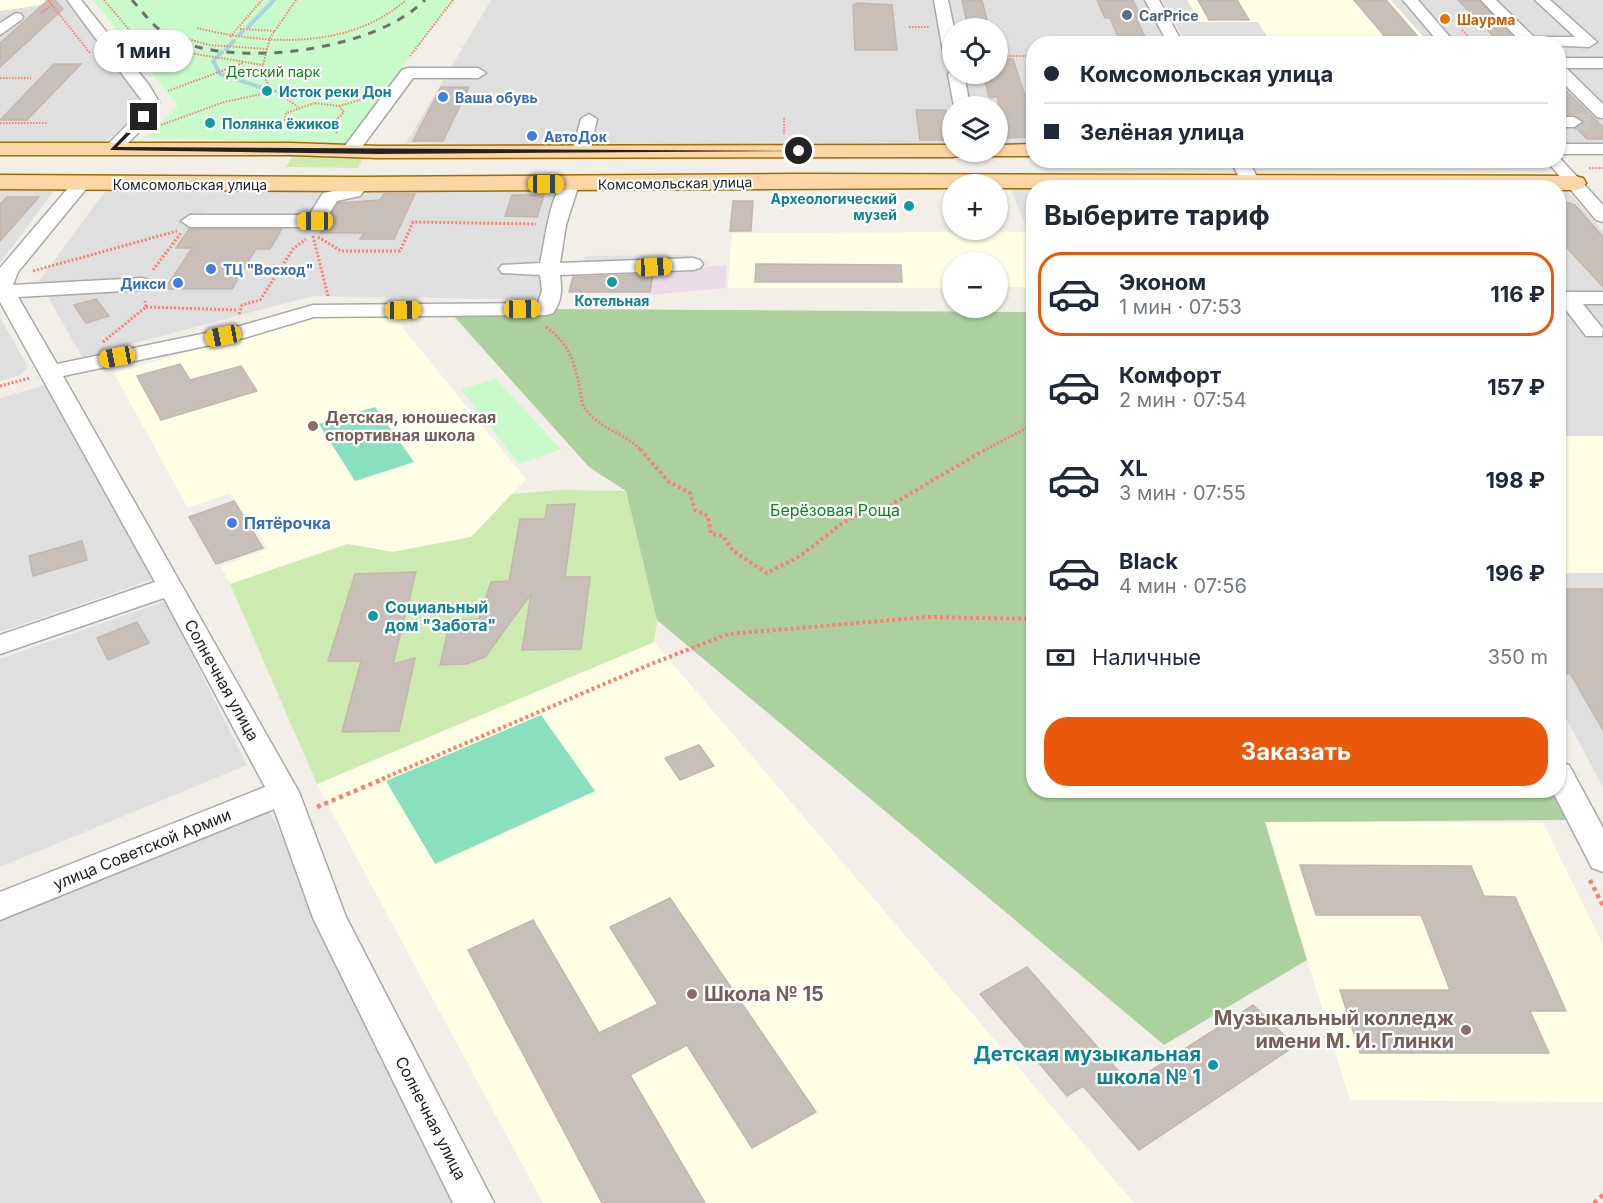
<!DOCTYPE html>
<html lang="ru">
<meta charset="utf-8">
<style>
body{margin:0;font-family:Inter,sans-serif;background:#f6f6f7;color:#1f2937;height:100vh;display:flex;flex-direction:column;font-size:22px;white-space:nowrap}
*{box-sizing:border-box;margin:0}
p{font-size:20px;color:#747a83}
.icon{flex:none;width:33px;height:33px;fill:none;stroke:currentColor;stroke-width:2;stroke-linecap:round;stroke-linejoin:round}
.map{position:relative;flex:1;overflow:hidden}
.panel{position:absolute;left:1026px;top:180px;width:540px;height:618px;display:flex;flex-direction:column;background:#fff;border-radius:24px;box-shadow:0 2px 4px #0004}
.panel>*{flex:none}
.banner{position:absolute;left:1026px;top:36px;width:540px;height:132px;border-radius:24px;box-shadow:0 2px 4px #0004;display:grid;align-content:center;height:132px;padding:0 18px;background:#fff}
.fabs{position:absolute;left:942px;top:18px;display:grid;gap:12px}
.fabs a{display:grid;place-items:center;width:66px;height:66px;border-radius:50%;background:#fff;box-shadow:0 2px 4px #0004;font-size:30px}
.end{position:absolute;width:27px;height:27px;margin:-14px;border:8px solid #222;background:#fff;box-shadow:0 0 0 3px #fff}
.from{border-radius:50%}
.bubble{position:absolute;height:42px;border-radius:21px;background:#fff;box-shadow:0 2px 4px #0004;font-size:20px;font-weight:700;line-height:42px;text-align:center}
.car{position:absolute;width:18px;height:36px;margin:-18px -9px;border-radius:8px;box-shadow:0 0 4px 2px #0007;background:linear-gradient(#f5c518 24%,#345 0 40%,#f5c518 0 76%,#345 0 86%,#f5c518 0)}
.banner b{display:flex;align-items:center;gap:21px;height:57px;font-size:22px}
.banner b+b{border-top:2px solid #e0e1e3}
.banner i{width:15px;height:15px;background:#1f2937}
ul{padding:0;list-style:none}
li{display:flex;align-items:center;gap:18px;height:84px;margin:0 12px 9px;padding:0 6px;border:3px solid transparent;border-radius:24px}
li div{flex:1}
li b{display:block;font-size:22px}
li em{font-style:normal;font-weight:700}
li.selected{border-color:#ea580c}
li>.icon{width:54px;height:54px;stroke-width:1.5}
h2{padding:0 18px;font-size:27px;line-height:72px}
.pay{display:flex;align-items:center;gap:15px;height:66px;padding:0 18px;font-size:22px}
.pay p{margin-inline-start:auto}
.primary-button{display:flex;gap:12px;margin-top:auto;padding:12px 18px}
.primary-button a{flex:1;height:69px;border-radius:24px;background:#ea580c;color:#fff;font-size:24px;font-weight:700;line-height:69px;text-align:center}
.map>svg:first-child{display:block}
.residential{fill:#e0dfdf}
.industrial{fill:#ebdbe8}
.education{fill:#ffffe5}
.grass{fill:#cdebb0}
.forest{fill:#add19e}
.park{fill:#c8facc}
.pitch{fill:#88e0be}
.parking{fill:#e2e2e2}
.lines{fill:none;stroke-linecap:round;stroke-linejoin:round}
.stream{stroke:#aad3df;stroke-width:4}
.building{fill:#c7bfb8;stroke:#c4b6ab;stroke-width:1.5}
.minor-tunnel{stroke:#c8c6c1;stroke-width:16;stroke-dasharray:16 8;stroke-linecap:butt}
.minor-casing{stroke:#a9a9a9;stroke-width:3}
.major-casing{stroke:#a06b00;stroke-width:3}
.path-far3{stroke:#fa8072;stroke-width:2;stroke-dasharray:1.5 1.5;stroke-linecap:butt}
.path-far2{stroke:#fa8072;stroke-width:3;stroke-dasharray:2 2;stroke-linecap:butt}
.path-far1{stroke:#fa8072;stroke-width:4;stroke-dasharray:3 3;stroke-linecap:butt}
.path{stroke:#fa8072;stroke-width:4.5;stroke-dasharray:4 4;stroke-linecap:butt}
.minor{fill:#fff;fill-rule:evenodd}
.major{fill:#fcd6a4;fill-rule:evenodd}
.rail{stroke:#707070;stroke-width:3;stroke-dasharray:8 8;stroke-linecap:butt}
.route{fill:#222}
.service-dot{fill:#5c6f8a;stroke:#fff;stroke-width:2}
.food-dot{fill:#e8710a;stroke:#fff;stroke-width:2}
.culture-dot{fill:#0f9aa8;stroke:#fff;stroke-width:2}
.shop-dot{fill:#3f7fe0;stroke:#fff;stroke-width:2}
.education-dot{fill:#8d6e63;stroke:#fff;stroke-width:2}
.labels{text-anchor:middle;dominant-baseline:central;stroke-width:4.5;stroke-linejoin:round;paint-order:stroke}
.far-service-label{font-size:14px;font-weight:bold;fill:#4e5e75;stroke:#fff;text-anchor:start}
.far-food-label{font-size:14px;font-weight:bold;fill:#c56008;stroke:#fff;text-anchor:start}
.far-park-label{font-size:14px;fill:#0c8416;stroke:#fff}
.far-culture-label{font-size:14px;font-weight:bold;fill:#0d838f;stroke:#fff;text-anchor:start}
.far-shop-label{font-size:14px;font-weight:bold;fill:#366cbe;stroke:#fff;text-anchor:start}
.far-street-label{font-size:14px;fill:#222;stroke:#fff}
.education-label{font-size:16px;font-weight:bold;fill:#785e54;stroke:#fff;text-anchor:start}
.park-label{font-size:16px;fill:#0c8416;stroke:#fff}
.shop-label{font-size:16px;font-weight:bold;fill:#366cbe;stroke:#fff;text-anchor:start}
.culture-label{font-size:16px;font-weight:bold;fill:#0d838f;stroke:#fff;text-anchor:start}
.street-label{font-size:16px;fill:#222;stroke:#fff}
.near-education-label{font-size:20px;font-weight:bold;fill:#785e54;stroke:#fff;text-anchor:start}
.near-culture-label{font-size:20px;font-weight:bold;fill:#0d838f;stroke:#fff;text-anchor:end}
</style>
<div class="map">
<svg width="1603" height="1203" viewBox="0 0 1603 1203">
<rect width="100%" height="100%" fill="#f2efe9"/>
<g class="residential">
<path d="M 0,0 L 64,0 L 139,95 L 142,106 L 133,119 L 104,143 L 0,143 Z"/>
<path d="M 491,0 L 938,0 L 960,100 L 956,74 L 998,74 L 998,28 L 952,28 L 952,57 L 941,0 L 1152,0 L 1176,43 L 1034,44 L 1033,150 L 998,151 L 998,106 L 952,106 L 952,151 L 406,143 Z"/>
<path d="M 1162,0 L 1603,0 L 1603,143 L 1559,143 L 1558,44 L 1186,43 Z"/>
<path d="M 109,186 L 565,186 L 558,253 L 559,300 L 313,296 L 82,357 L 39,281 Z"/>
<path d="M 57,187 L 0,263 L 0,188 Z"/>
<path d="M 1558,189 L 1566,189 L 1603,231 L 1603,787 L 1559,705 Z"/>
<path d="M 0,317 L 28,367 L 20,375 L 0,381 Z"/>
<path d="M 56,382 L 154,579 L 0,632 L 0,398 Z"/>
<path d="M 165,601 L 247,765 L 0,867 L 0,659 Z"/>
<path d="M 261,794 L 464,1203 L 0,1203 L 0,904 Z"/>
</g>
<path class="industrial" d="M 727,265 L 725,288 L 649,295 L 653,272 Z"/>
<g class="education">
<path d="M 0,0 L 44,0 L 47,4 L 0,11 Z"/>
<path d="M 1187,0 L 1391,0 L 1429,43 L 1271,43 L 1258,22 L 1200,22 Z"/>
<path d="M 1033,232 L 1033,287 L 998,287 L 998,262 L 952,262 L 952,288 L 728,288 L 732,233 Z"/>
<path d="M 318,315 L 393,316 L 526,479 L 471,537 L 393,552 L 346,544 L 230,584 L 221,566 L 269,549 L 230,493 L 188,508 L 114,373 Z"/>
<path d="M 1558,436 L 1603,436 L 1603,573 L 1559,573 Z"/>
<path d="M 654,642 L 1134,1203 L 543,1203 L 317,784 Z"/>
<path d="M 1265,822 L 1543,823 L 1603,945 L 1603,1102 L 1350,1100 Z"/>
</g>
<g class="grass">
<path d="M 293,155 L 360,157 L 363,158 L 358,168 L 286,167 Z"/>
<path d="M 559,490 L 626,491 L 657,620 L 654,642 L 317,784 L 230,584 L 348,544 L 393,552 L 471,537 L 512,494 Z"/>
</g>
<path class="forest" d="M 546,309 L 1033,312 L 1034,790 L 1558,790 L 1578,820 L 1265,822 L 1307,960 L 1164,1045 L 657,620 L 626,491 L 589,467 L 450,312 Z"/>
<g class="park">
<path d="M 93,0 L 453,0 L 346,143 L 141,138 L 148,135 L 178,106 Z"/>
<path d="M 496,379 L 561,449 L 519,464 L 461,389 Z"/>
</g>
<g class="pitch">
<path d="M 375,407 L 414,462 L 355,481 L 319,424 Z"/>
<path d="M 541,715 L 595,791 L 435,864 L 386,781 Z"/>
</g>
<g class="parking">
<path d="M 1010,187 L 1034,188 L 1033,230 L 1027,230 Z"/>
<path d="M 212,199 L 320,199 L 309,218 L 199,218 Z"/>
<path d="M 690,255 L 691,263 L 584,263 L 585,256 Z"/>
<path d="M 495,256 L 561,256 L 559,265 L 493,266 Z"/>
</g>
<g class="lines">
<g class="stream">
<path d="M 248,27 L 274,0"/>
<path d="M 239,35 L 243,31"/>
<path d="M 226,49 L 234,41"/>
<path d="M 222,52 L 213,61 L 220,74 L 266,89"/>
</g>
</g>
<g class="building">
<path d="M 48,0 L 55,0 L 63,9 L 0,67 L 0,43 Z"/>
<path d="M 962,0 L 982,0 L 989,28 L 968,28 Z"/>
<path d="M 1097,0 L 1133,0 L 1141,18 L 1136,18 L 1147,41 L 1120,41 L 1110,18 L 1105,18 Z"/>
<path d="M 1198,0 L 1237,0 L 1249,20 L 1209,20 Z"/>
<path d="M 1354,0 L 1386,0 L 1420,39 L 1387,39 Z"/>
<path d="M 1458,0 L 1479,0 L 1519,44 L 1501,44 Z"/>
<path d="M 858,3 L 892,5 L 897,50 L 855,50 L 853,5 Z"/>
<path d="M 998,59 L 1013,59 L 1034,123 L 1034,137 L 1000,138 L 998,127 L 998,97 L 989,97 L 983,74 L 998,74 Z"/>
<path d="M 54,64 L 81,64 L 27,120 L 0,120 Z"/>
<path d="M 1558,83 L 1603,127 L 1603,139 L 1587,139 L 1576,128 L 1583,124 L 1583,120 L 1574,115 L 1563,115 L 1558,110 Z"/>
<path d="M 441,87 L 469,87 L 443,141 L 413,141 Z"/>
<path d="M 916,110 L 946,110 L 952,140 L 920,140 Z"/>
<path d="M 384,194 L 415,194 L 394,239 L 360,239 L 364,233 L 320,233 L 338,203 L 380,200 Z"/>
<path d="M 512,195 L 544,195 L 537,217 L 505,216 Z"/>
<path d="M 7,197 L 39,197 L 0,241 L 0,204 Z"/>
<path d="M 1558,200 L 1575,205 L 1603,237 L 1603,287 L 1558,238 Z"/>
<path d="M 733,201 L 753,201 L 751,231 L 730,231 Z"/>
<path d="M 189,229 L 282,229 L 270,249 L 256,249 L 232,289 L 165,289 L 192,248 L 176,248 Z"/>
<path d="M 756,264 L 901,265 L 902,282 L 755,282 Z"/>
<path d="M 653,274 L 650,292 L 569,292 L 573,277 Z"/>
<path d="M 96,299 L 109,316 L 86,323 L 74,305 Z"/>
<path d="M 180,364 L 190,380 L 241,366 L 257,391 L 161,420 L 137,376 Z"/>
<path d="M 234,501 L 263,548 L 216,564 L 189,517 Z"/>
<path d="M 575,504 L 565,577 L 590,577 L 581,649 L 522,650 L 531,594 L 485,657 L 466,664 L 440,665 L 450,621 L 479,619 L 491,582 L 509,581 L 520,519 L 545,519 L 547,505 Z"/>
<path d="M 82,541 L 87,560 L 33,576 L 29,556 Z"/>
<path d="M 416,572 L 393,664 L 415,658 L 399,731 L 342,732 L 361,661 L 328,661 L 355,574 Z"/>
<path d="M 1558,589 L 1603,589 L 1603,730 L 1570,673 L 1566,674 L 1558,661 Z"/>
<path d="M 137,622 L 149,643 L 108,660 L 97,638 Z"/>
<path d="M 699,745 L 714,766 L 680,780 L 665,758 Z"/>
<path d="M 1300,865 L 1471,866 L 1484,896 L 1515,897 L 1566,1011 L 1530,1011 L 1549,1053 L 1360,1053 L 1340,990 L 1450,990 L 1421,915 L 1316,915 Z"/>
<path d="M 670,898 L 816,1112 L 752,1148 L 687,1045 L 630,1075 L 705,1203 L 602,1203 L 468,950 L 533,920 L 599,1033 L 658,1004 L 610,927 Z"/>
<path d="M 1027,967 L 1130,1084 L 1253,1005 L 1295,1046 L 1139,1150 L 1083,1086 L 1067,1096 L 980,994 Z"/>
</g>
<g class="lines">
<path class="minor-tunnel" d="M 1574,122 L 1599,122"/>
<g class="minor-casing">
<g id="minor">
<path d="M 67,0 L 81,0 L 149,85 L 159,102 L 150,121 L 118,153 L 112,154 L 103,149 L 137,115 L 143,102 Z"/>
<path d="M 934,0 L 948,0 L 954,28 L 952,62 L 944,57 Z"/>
<path d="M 1145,0 L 1159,0 L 1183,44 L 1168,44 Z"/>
<path d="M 1403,0 L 1418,0 L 1456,44 L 1440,44 Z"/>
<path d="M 1481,0 L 1496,0 L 1534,37 L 1575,37 L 1535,0 L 1550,0 L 1597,42 L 1589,47 L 1523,44 Z"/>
<path d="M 16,13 L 21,14 L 23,17 L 21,20 L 0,35 L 0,23 Z"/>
<path d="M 1558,58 L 1603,58 L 1603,68 L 1566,68 L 1603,104 L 1603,118 L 1597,117 L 1558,78 Z"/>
<path d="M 408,68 L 478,68 L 486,73 L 478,78 L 413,78 L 356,155 L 344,155 L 341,151 L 344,147 L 402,70 Z"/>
<path d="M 952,70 L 952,74 L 964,74 L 970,106 L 954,106 L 948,74 Z"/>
<path d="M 589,114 L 597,119 L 590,152 L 587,156 L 575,156 L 572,152 L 581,119 Z"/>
<path d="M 1558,117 L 1574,117 L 1582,122 L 1574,127 L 1558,127 Z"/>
<rect x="1558" y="144" width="45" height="10"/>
<path d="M 1558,156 L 1603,205 L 1603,222 L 1596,220 L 1546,160 L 1558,160 Z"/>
<path d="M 1230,160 L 1248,160 L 1263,188 L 1245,188 Z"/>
<path d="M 81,179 L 90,184 L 18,272 L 13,285 L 142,278 L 149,280 L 152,284 L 149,288 L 142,290 L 18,297 L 57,364 L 240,326 L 313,305 L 538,303 L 542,290 L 540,275 L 502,273 L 499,269 L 502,265 L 540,263 C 545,245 550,183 570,179 L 579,184 L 566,225 L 560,263 L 693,258 L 700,260 L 703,264 L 700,268 L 693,270 L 560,275 C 562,289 562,301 553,313 L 546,315 L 314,317 L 244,338 L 63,376 L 299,792 L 346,917 L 494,1203 L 453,1203 L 313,918 L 274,809 L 0,920 L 0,892 L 265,787 L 164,598 L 0,654 L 0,635 L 155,582 L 0,302 L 0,268 L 75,180 Z"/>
<path d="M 360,179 L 369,184 L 360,196 L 337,201 L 322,225 L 315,227 L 190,227 L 181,221 L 190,215 L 309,215 L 323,193 L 348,188 L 354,180 Z"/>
<path d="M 1567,292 L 1603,292 L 1603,304 L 1583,304 L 1603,329 L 1602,336 L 1586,336 L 1560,302 L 1558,295 Z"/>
<path d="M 1558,762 L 1569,765 L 1603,828 L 1603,872 L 1592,868 L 1552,790 L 1558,790 Z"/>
</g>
</g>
<g class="major-casing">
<g id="major">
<path d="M 0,143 L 291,143 L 378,146 L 952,145 L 952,152 L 962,152 L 960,156 L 952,157 L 378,158 L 291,155 L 0,155 Z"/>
<path d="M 1034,144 L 1034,156 L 990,156 L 988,152 L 998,152 L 998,145 Z"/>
<path d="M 800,174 L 1575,176 L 1583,178 L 1586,183 L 1583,188 L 1575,190 L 998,188 L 998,184 L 952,184 L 952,188 L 360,191 L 0,189 L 0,175 L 360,177 Z"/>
</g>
</g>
<g class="path-far3">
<path d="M 48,0 L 90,53"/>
<path d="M 104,0 L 138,40 L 153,47 L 263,65"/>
<path d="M 296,0 L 270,38 L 261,73 L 271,88 L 298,107"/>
<path d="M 41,13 L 52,5"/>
<path d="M 909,27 L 929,27"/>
<path d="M 197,28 C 267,45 349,50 406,0"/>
<path d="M 240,29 L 275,31"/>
<path d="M 1462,30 L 1475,44"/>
<path d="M 177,36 L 209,45 L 268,49"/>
<path d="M 230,37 L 262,0"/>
<path d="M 410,56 L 453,0"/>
<path d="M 998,56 L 1025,56 L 1034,52"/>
<path d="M 0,78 L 31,78"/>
<path d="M 168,91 L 243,63"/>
<path d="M 315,103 L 339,106 L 344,112 C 330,129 303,131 285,120 L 286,113 Z"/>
<path d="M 339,106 L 367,98"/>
<path d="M 784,118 L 784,134"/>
<path d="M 0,123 L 47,123"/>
<path d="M 327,124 L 338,134"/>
<path d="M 161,125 L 224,102 L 276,91"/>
<path d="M 270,131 L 289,123"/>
<path d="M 1589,168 L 1603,168"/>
</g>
<g class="path-far2">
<path d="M 313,236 L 328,296"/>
<path d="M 318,237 L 341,251 L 400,251 L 413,222 L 536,224"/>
<path d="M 153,270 L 181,233"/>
<path d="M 33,271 L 177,231"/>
<path d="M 146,307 L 238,310"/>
<path d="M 239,314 L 242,305 L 260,300 L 293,249 L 306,239"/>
<path d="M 546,327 C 570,344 574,362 580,389 C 581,395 581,402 584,407 C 599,430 623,431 642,451"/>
<path d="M 103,342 L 146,307 L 145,301"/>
<path d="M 0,386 L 30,378"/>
<path d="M 983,451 L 1034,424"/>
</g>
<g class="path-far1">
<path d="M 640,449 L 669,482 L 690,493 L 695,510 L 708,516 L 711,534 L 723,536 L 733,551 L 767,573 C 779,566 793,561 804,553 C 829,535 851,509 884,509 L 986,449"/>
<path d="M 382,779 L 651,664 L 728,634 L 928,617 L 1034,619"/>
</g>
<g class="path">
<path d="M 317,807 L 385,778"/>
<path d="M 1590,880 L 1603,906"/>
<path d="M 1594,1203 L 1603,1195"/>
</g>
<use href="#minor" class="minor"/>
<use href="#major" class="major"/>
<path class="rail" d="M 132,0 C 144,13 155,30 172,38 C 232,67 348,52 403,17 C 411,13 418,6 425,0"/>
</g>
<path class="route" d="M 142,116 L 147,117 L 117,147 L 802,151 L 378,154 L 110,150 Z"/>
<circle class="service-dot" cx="1127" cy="15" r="6"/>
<circle class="food-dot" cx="1445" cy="19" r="6"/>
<g class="culture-dot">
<circle cx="267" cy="91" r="6"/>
<circle cx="210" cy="123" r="6"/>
<circle cx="909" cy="206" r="6"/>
<circle cx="612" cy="282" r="6"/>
<circle cx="373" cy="616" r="6"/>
<circle cx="1213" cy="1065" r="6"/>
</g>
<g class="shop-dot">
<circle cx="443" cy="97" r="6"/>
<circle cx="532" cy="136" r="6"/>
<circle cx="211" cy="269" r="6"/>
<circle cx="178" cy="283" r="6"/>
<circle cx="232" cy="523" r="6"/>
</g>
<g class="education-dot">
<circle cx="313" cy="426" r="6"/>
<circle cx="692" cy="994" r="6"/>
<circle cx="1466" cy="1030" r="6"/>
</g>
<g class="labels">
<g class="far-service-label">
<text x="1139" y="15">CarPrice</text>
</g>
<g class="far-food-label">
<text x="1457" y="19">Шаурма</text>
</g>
<g class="far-park-label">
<text x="273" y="71">Детский парк</text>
</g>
<g class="far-culture-label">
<text x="279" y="91">Исток реки Дон</text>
<text x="222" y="123">Полянка ёжиков</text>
<text x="897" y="198" text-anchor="end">Археологический<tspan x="897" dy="16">музей</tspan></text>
<text x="612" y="300" text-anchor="middle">Котельная</text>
</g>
<g class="far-shop-label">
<text x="455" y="97">Ваша обувь</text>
<text x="544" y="136">АвтоДок</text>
<text x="223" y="269">ТЦ "Восход"</text>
<text x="166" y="283" text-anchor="end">Дикси</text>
</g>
<g class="far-street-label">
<text transform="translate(675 183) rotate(-1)">Комсомольская улица</text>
<text x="190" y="184">Комсомольская улица</text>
</g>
<g class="education-label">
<text x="325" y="417">Детская, юношеская<tspan x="325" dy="18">спортивная школа</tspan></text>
</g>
<g class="park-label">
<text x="835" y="510">Берёзовая Роща</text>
</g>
<g class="shop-label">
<text x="244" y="523">Пятёрочка</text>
</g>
<g class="culture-label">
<text x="385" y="607">Социальный<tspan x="385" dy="18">дом "Забота"</tspan></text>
</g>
<g class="street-label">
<text transform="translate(222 680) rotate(61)">Солнечная улица</text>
<text transform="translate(142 849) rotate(-22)">улица Советской Армии</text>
<text transform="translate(431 1118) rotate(63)">Солнечная улица</text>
</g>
<g class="near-education-label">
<text x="704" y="994">Школа № 15</text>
<text x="1454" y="1018" text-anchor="end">Музыкальный колледж<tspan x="1454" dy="23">имени М. И. Глинки</tspan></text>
</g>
<g class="near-culture-label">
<text x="1201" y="1054">Детская музыкальная<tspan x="1201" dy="23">школа № 1</tspan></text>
</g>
</g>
</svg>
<div class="fabs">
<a><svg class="icon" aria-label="locate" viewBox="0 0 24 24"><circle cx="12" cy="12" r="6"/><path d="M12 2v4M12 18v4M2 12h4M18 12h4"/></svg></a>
<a><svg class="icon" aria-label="layers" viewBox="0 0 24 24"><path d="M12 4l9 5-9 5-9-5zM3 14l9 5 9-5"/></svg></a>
<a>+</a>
<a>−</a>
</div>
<i class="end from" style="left:799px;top:151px"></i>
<i class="end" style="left:144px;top:117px"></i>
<div class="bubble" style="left:94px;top:30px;width:99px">1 мин</div>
<i class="car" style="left:546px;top:184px;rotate:90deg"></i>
<i class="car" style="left:315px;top:221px;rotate:270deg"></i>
<i class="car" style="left:654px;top:267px;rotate:87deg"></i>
<i class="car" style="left:522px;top:309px;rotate:89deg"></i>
<i class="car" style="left:403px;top:310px;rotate:89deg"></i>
<i class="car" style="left:223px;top:336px;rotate:259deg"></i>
<i class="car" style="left:117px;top:357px;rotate:259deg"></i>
<div class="banner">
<b><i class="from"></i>Комсомольская улица</b>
<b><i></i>Зелёная улица</b>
</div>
<section class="panel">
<h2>Выберите тариф</h2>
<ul>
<li class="selected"><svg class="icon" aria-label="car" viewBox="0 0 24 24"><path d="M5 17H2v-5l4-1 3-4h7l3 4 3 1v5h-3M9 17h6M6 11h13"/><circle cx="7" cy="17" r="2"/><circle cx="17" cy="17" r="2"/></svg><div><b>Эконом</b><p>1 мин · 07:53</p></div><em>116 ₽</em></li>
<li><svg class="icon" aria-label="car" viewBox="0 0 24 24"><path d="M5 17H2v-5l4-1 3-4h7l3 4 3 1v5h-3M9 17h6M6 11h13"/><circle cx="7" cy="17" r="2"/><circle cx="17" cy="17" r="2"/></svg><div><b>Комфорт</b><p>2 мин · 07:54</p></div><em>157 ₽</em></li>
<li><svg class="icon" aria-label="car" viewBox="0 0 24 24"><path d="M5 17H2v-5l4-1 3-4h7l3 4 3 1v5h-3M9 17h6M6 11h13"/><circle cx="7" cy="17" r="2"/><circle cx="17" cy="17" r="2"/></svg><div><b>XL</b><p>3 мин · 07:55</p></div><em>198 ₽</em></li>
<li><svg class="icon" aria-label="car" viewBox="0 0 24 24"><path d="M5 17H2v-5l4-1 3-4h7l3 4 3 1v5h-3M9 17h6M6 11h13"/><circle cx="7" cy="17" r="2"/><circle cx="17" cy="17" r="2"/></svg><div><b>Black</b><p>4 мин · 07:56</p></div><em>196 ₽</em></li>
</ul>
<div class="pay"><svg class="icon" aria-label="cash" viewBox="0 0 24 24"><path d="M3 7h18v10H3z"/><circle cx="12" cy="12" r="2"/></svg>Наличные<p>350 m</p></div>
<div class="primary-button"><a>Заказать</a></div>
</section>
</div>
